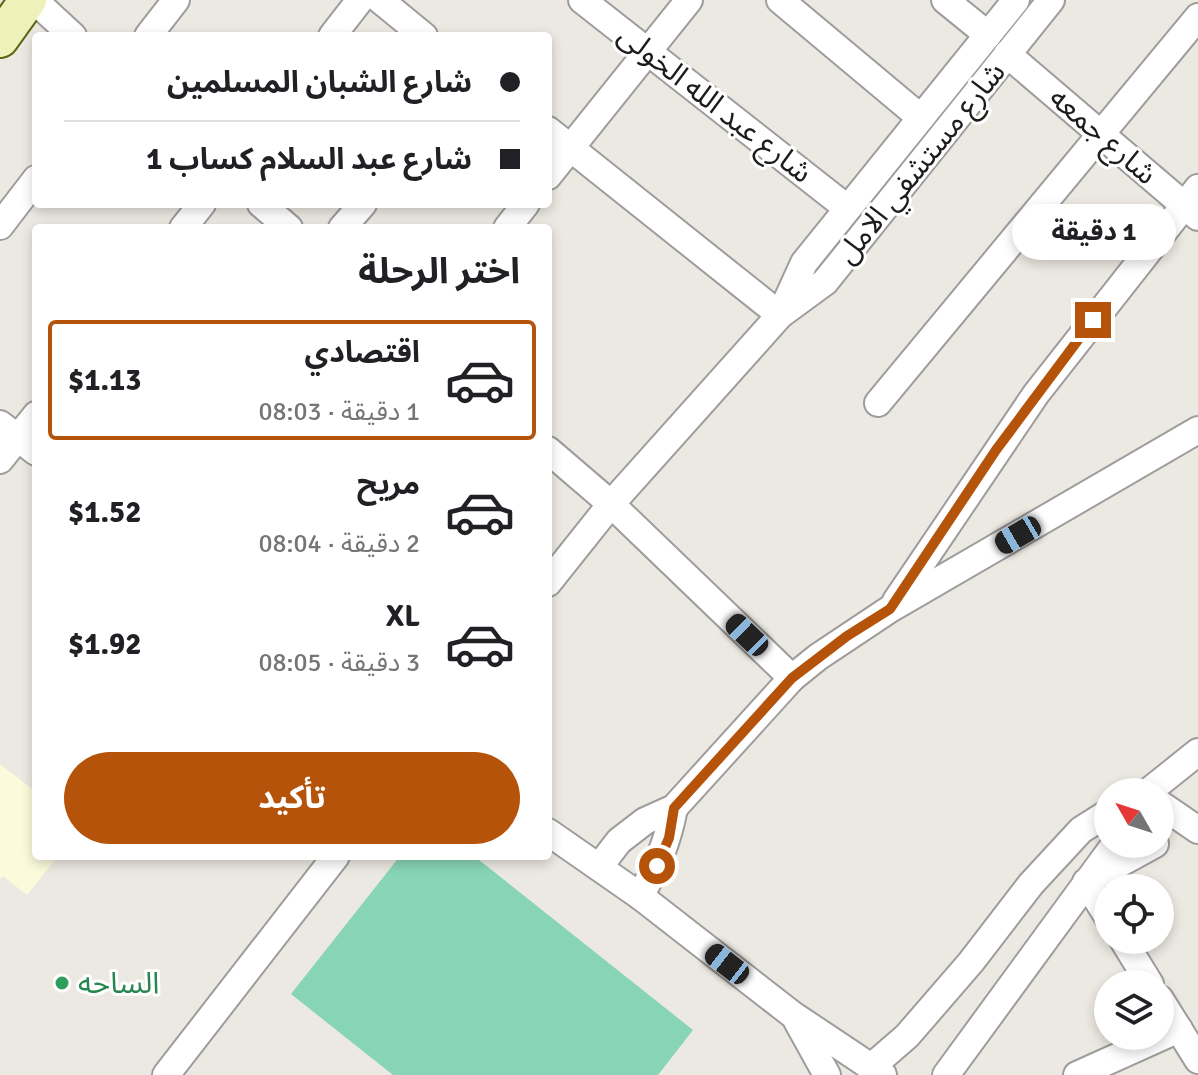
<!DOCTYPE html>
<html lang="ar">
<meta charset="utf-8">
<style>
body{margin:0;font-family:Signika,"Noto Sans Arabic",sans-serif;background:#f6f6f6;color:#202124;direction:rtl;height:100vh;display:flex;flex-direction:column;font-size:30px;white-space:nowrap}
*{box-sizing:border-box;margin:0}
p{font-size:26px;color:#757577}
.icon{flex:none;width:44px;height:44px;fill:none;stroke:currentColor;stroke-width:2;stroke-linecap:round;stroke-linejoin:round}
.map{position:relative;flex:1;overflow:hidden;direction:ltr}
.panel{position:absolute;left:32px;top:224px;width:520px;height:636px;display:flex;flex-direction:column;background:#fff;border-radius:8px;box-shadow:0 4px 12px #0003;direction:rtl}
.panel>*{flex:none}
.guide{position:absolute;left:32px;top:32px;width:520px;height:176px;border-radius:8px;box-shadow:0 4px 12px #0003;direction:rtl;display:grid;align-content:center;height:176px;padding:0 32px;background:#fff}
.needle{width:52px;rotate:309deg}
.tools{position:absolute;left:1094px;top:778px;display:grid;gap:16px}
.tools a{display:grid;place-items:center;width:80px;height:80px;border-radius:50%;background:#fff;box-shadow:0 4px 12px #0003;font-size:40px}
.end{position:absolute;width:36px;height:36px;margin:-18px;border:10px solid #b45309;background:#fff;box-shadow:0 0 0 4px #fff}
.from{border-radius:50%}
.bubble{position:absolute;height:56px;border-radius:28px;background:#fff;box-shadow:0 4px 12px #0003;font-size:26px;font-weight:700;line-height:56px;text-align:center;direction:rtl}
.car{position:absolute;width:24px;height:48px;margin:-24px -12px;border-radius:10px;box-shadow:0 0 6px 2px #0007;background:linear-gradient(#222 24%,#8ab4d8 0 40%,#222 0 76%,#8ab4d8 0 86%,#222 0)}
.guide b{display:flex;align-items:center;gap:28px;height:76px;font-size:30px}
.guide b+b{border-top:2px solid #e0e0e0}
.guide i{width:20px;height:20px;background:#202124}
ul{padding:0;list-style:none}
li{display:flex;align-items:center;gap:24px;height:120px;margin:0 16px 12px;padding:0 16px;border:4px solid transparent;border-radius:8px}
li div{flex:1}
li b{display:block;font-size:30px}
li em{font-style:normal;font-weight:700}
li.selected{border-color:#b45309}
li>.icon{width:72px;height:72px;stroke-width:1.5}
h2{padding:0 32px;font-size:36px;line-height:96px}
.cta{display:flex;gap:16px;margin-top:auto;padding:16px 32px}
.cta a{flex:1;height:92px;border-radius:48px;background:#b45309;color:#fff;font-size:32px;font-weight:700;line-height:92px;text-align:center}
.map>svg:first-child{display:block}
.education{fill:#fbfbdc}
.pitch{fill:#88d4b7}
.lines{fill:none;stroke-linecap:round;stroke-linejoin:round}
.street-casing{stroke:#9d9d9d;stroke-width:30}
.secondary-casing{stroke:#5b6610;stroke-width:40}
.street{stroke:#fff;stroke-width:26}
.secondary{stroke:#eef2ba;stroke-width:36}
.route{stroke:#b45309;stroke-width:10}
.leisure-dot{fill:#2e9e5b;stroke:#fff;stroke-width:3}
.labels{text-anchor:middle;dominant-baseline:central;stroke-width:6;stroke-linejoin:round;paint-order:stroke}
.street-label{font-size:30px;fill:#1c1c1c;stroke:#fff}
.leisure-label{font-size:30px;fill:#27864d;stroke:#fff;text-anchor:start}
</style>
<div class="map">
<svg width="1198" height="1075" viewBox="0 0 1198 1075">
<rect width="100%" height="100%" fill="#ece9e2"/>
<path class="education" d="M 0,764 L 36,792 L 36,856 L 58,856 L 27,895 L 3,876 L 0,879 Z"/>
<path class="pitch" d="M 400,856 L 474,856 L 693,1030 L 658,1075 L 393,1075 L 291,994 Z"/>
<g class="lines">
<g class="street-casing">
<g id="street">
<path d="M 34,0 L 73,36"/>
<path d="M 380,0 L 424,36"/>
<path d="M 582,0 L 847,208"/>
<path d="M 780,0 L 921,118"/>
<path d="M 945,0 L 988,35"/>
<path d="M 148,36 L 176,0"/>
<path d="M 332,36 L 360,0"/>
<path d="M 1007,54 L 1198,217"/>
<path d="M 548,130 L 780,315"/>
<path d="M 548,176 L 689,0"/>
<path d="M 261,204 L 289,228"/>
<path d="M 0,226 L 36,179"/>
<path d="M 183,228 L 202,204"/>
<path d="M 342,228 L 363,204"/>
<path d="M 507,228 L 526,204"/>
<path d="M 782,311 L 804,263 L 1016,0"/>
<path d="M 878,403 L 1198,17"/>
<path d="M 0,424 L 36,452"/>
<path d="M 548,450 L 611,504 L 792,678"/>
<path d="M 0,460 L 36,415"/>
<path d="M 548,583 L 611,504 L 780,315 L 825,282 L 1051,0"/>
<path d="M 896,601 L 1036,394 L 1198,188"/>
<path d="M 1148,792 L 1198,752"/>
<path d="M 1160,804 L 1198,830"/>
<path d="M 548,832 L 640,896 L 793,1015 L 883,1075"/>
<path d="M 599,867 L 619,841 L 645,821 L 674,808 L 792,678 L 818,657 L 890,609 L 1198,430"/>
<path d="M 640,896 C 657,867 668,841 674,808"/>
<path d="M 1108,917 L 1086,882 L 1155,844"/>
<path d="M 1123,940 L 1150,984"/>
<path d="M 1160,999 L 1198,1060"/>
<path d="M 797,1021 L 827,1075"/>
<path d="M 870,1068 L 907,1036 L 971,962 L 1031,884 L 1081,830 L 1108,813"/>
<path d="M 166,1075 L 336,856"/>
<path d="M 946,1075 L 1115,844"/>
<path d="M 1077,1075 L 1179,1029"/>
</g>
</g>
<g class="secondary-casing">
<path id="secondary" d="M 0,39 L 28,0"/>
</g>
<use href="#street" class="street"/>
<use href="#secondary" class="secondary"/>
</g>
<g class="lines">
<path class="route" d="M 657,866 L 669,838 L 674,808 L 792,678 L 847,636 L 890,609 L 996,450 L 1093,320"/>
</g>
<circle class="leisure-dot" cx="62" cy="983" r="8"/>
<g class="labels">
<g class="street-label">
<text transform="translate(715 104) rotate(38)">شارع عبد الله الخولى</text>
<text transform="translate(1103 136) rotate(41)">شارع جمعه</text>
<text transform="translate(921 163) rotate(-51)">شارع مستشفي الامل</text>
</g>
<g class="leisure-label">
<text x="78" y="983">الساحه</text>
</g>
</g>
</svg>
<div class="tools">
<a><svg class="needle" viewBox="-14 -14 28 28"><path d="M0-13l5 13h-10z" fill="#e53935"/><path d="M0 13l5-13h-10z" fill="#757577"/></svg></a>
<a><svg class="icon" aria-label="locate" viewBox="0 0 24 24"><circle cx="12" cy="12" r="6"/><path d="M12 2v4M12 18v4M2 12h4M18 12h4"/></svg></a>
<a><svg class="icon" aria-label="layers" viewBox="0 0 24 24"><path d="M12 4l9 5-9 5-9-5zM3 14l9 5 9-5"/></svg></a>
</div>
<i class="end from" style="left:657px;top:866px"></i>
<i class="end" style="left:1093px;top:320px"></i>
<div class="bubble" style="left:1012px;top:204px;width:164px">1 دقيقة</div>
<i class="car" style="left:1018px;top:535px;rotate:240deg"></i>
<i class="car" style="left:747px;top:635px;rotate:314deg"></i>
<i class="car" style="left:727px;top:964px;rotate:308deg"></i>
<div class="guide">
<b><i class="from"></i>شارع الشبان المسلمين</b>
<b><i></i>شارع عبد السلام كساب 1</b>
</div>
<section class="panel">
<h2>اختر الرحلة</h2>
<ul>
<li class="selected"><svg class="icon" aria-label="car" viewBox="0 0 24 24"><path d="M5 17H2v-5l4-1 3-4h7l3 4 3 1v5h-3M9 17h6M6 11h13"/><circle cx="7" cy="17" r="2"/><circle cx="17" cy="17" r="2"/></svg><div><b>اقتصادي</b><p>1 دقيقة · 08:03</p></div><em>$1.13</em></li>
<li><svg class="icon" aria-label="car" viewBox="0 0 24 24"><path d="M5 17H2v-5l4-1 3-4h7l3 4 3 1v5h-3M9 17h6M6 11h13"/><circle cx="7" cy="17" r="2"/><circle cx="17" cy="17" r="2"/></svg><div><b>مريح</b><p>2 دقيقة · 08:04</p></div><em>$1.52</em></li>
<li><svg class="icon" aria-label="car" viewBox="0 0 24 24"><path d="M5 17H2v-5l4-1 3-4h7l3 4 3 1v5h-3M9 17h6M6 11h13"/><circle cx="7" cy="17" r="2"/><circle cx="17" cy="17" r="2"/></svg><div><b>XL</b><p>3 دقيقة · 08:05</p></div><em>$1.92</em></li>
</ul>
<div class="cta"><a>تأكيد</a></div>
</section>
</div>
